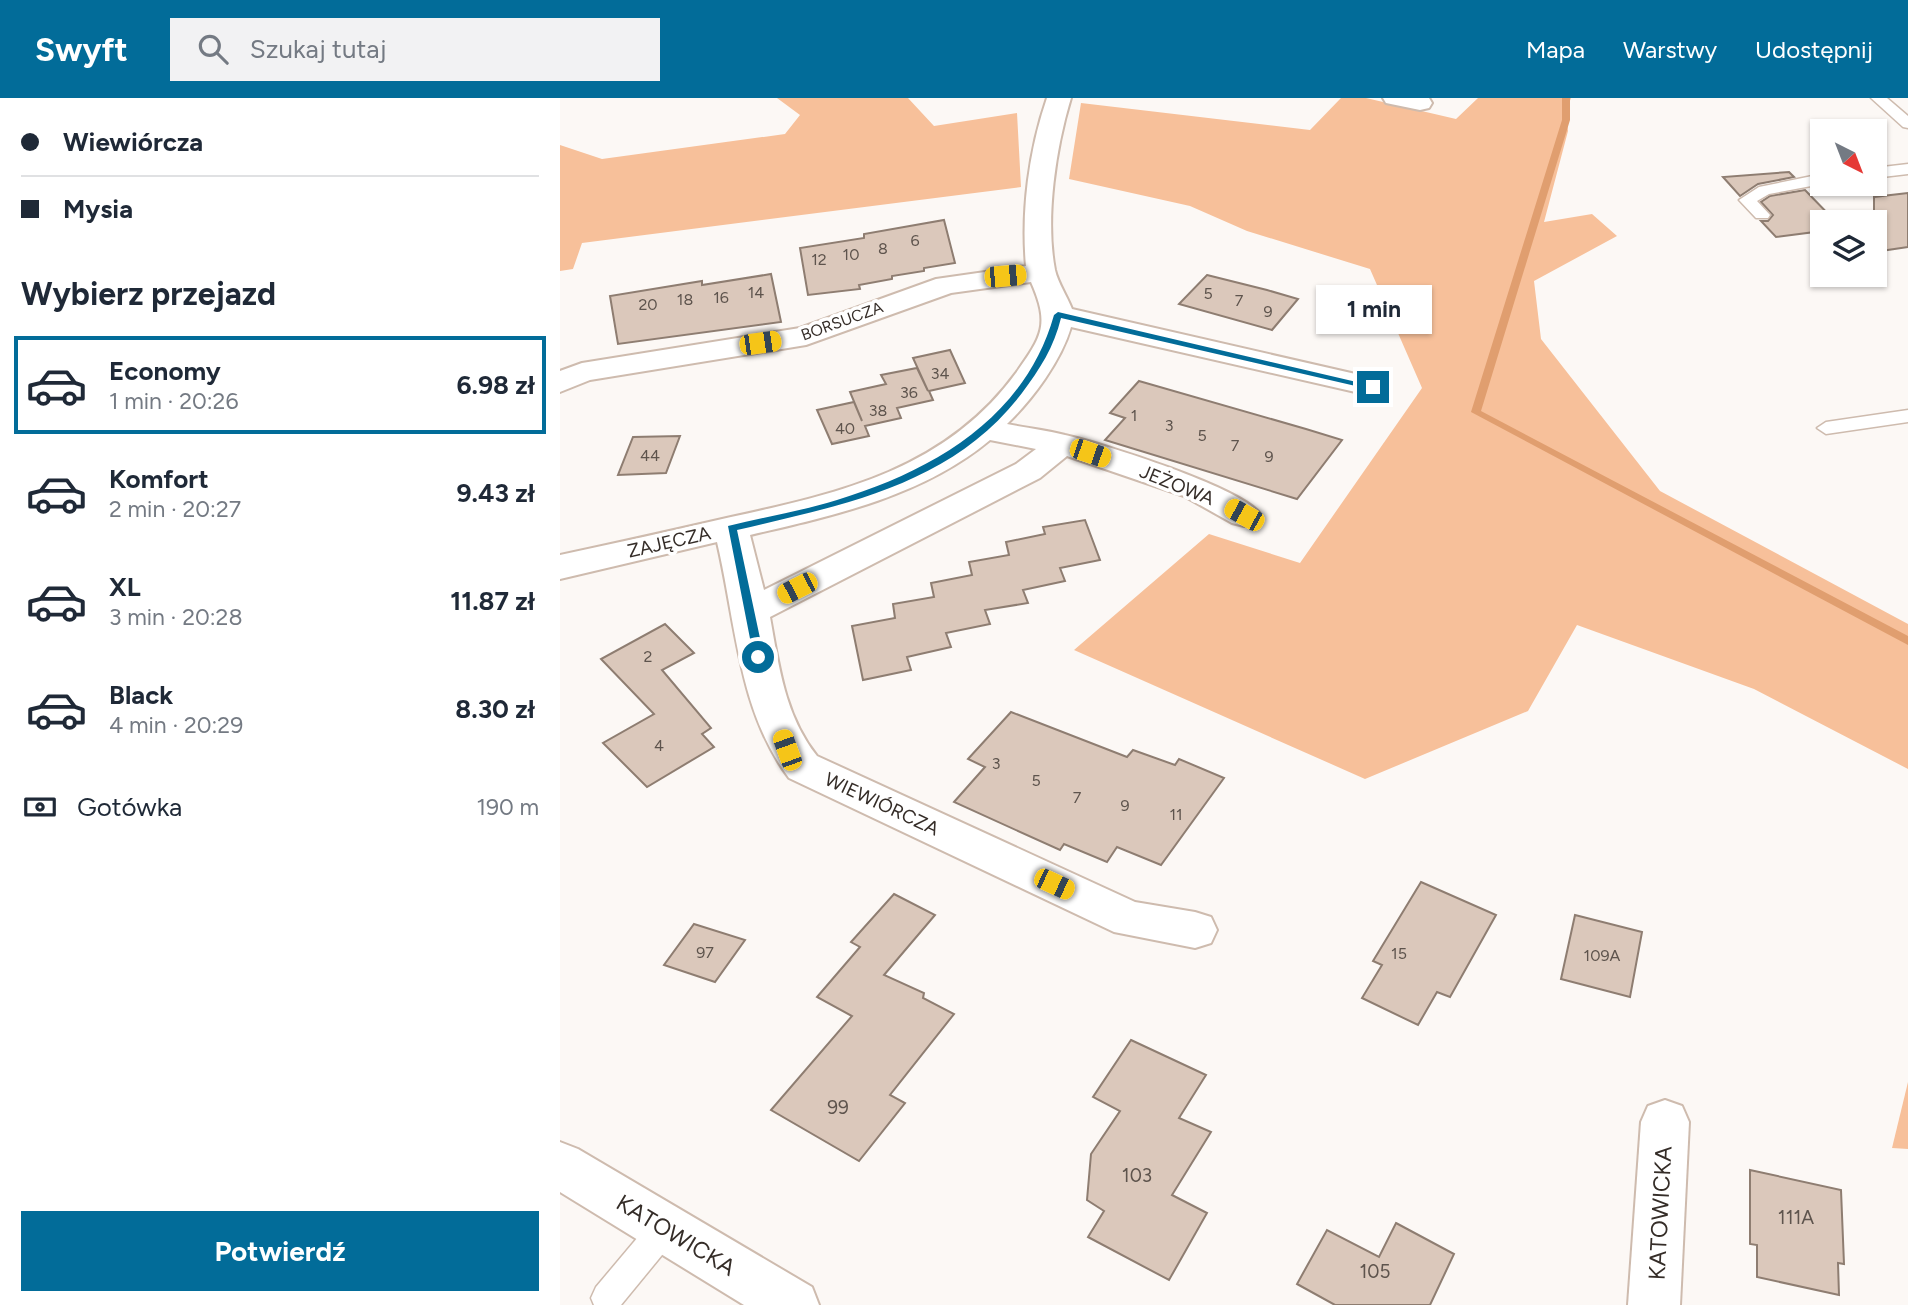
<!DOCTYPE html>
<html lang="pl">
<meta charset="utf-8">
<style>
body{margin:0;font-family:Figtree,sans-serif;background:#f2f2f3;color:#1f2937;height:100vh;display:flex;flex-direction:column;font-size:26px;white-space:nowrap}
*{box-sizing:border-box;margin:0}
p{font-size:23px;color:#747a83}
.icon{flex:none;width:38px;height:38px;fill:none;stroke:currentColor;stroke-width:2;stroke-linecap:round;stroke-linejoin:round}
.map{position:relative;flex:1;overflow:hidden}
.drawer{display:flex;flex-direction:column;background:#fff;width:560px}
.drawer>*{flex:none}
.banner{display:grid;align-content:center;height:154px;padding:0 21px;background:#fff}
.needle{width:46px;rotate:138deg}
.tools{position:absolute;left:1250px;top:21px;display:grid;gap:14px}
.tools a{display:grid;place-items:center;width:77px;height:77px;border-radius:0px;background:#fff;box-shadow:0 2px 5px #0004;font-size:35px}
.end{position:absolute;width:32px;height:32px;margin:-16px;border:9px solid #026c99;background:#fff;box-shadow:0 0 0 4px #fff}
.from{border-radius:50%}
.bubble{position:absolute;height:49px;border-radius:0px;background:#fff;box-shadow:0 2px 5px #0004;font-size:23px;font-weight:700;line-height:49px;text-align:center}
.car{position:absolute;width:21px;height:42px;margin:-21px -10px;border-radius:9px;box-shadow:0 0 5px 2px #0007;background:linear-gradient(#f5c518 24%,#345 0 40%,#f5c518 0 76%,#345 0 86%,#f5c518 0)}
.banner b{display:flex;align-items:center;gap:24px;height:66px;font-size:26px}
.banner b+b{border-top:2px solid #e0e1e3}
.banner i{width:18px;height:18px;background:#1f2937}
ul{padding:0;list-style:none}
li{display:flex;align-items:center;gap:21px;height:98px;margin:0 14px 10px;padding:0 7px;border:4px solid transparent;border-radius:0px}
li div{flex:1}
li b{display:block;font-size:26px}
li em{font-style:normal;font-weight:700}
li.current{border-color:#026c99}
li>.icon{width:63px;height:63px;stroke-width:1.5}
h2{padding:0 21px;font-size:32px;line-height:84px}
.pay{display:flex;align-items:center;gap:18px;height:77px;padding:0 21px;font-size:26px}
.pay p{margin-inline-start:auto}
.action{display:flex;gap:14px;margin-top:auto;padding:14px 21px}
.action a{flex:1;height:80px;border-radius:0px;background:#026c99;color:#fff;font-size:28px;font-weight:700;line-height:80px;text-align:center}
header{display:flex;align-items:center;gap:42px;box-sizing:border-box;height:98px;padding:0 35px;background:#026c99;color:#fff}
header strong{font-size:33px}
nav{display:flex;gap:38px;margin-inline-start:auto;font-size:24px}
.search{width:490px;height:63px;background:#f2f2f3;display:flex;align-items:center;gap:18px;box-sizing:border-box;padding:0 24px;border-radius:0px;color:#747a83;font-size:26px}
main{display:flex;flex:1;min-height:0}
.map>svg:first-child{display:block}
.green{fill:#f7c09a}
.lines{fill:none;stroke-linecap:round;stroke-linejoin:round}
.stream{fill:#e09e6f;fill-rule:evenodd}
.building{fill:#dbc8bb;stroke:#8e7d71;stroke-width:2}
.service-casing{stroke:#cebbae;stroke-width:3}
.minor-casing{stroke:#cebbae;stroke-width:4}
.secondary-casing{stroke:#cebbae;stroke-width:4}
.service{fill:#fff;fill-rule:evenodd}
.minor{fill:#fff;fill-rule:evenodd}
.secondary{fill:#fff;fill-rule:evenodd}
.route{fill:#026c99}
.labels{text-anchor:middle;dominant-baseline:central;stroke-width:7;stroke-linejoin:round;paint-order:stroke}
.number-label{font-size:16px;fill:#5e544d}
.far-street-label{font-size:16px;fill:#352d28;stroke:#fff}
.street-label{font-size:19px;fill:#352d28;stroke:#fff}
.near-number-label{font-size:19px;fill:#5e544d}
.near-street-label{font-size:23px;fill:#352d28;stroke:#fff}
</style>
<header>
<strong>Swyft</strong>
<div class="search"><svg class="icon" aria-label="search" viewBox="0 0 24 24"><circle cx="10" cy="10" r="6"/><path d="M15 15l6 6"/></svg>Szukaj tutaj</div>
<nav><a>Mapa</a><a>Warstwy</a><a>Udostępnij</a></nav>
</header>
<main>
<section class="drawer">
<div class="banner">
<b><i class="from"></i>Wiewiórcza</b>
<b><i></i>Mysia</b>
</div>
<h2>Wybierz przejazd</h2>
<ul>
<li class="current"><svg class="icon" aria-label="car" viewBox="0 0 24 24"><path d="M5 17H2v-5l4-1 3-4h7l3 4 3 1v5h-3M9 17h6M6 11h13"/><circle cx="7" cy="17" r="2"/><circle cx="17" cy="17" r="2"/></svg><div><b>Economy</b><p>1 min · 20:26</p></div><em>6.98 zł</em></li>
<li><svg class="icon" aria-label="car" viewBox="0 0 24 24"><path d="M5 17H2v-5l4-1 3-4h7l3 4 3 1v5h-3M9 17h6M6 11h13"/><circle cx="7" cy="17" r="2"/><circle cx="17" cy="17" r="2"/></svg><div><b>Komfort</b><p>2 min · 20:27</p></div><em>9.43 zł</em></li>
<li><svg class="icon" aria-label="car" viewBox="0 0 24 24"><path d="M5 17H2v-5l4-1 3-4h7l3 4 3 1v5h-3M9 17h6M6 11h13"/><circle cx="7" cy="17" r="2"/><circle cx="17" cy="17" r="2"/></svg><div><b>XL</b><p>3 min · 20:28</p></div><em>11.87 zł</em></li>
<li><svg class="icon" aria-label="car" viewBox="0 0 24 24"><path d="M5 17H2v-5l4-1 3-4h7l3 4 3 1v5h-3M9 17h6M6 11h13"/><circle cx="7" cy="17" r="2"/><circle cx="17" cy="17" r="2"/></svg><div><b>Black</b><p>4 min · 20:29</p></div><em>8.30 zł</em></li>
</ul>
<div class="pay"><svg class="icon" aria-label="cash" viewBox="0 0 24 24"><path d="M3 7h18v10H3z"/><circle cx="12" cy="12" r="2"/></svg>Gotówka<p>190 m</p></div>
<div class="action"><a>Potwierdź</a></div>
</section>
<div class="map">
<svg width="1348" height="1207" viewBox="0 0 1348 1207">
<rect width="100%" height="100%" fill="#fcf8f5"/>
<g class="green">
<path d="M 217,0 L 348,0 L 374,28 L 457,15 L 461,89 L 22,145 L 13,171 L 0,173 L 0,47 L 42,61 L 225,36 L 240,17 Z"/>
<path d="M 781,0 L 806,0 L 896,21 L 918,0 L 1011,0 L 1006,13 L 1008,33 L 984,124 L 1032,116 L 1057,138 L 974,183 L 981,241 L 1100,393 L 1348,526 L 1348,671 L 1194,591 L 1017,527 L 968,613 L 805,681 L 514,552 L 649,436 L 740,465 L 862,290 L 810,171 L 687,133 L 630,108 L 509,81 L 521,5 L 750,32 Z"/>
<path d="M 1348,984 L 1348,1051 L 1332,1050 Z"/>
</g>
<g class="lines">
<path class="stream" d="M 1002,0 L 1010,0 L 1010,22 L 921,313 L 1348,538 L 1348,547 L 911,314 L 1002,22 Z"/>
</g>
<g class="building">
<path d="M 1229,74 L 1234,79 L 1198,86 L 1180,98 L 1163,79 Z"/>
<path d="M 1245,92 L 1276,124 L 1262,124 L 1262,133 L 1216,139 L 1201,123 L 1208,123 L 1213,117 L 1201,104 L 1210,98 Z"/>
<path d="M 1348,95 L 1348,149 L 1314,154 L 1314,99 Z"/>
<path d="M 384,122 L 395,165 L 364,170 L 364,173 L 332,178 L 332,181 L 299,187 L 300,191 L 248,197 L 240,150 L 304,140 L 304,136 Z"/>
<path d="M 211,176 L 221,224 L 58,246 L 50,198 L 142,183 L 142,187 Z"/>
<path d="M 647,177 L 707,192 L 738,201 L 712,232 L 619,206 Z"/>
<path d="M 390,252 L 405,285 L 369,293 L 373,302 L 337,310 L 341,320 L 305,328 L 309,338 L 272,346 L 257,312 L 294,304 L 302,323 L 290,294 L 326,286 L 321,277 L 357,270 L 368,293 L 353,260 Z"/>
<path d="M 579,283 L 746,331 L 782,342 L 737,401 L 545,342 L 565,320 L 550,315 Z"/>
<path d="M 120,338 L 106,375 L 58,377 L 73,339 Z"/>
<path d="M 525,422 L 540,462 L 500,470 L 505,483 L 463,492 L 468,505 L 425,512 L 430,526 L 386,535 L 391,549 L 347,559 L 351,572 L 303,582 L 292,528 L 335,520 L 333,506 L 374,499 L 371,485 L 412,477 L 409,464 L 449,457 L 446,444 L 485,436 L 483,429 Z"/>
<path d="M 105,526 L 134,555 L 102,572 L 151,630 L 142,636 L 154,649 L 87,689 L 43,645 L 94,616 L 41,561 Z"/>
<path d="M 451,614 L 567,659 L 573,652 L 615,667 L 619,661 L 664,680 L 601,767 L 557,749 L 547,764 L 504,746 L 500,752 L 394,704 L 425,669 L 408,661 Z"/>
<path d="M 861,784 L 936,817 L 890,899 L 877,894 L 858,927 L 802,900 L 822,867 L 813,863 Z"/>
<path d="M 334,796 L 375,817 L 324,877 L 364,895 L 363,900 L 394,916 L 330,997 L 345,1005 L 299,1063 L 211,1012 L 292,918 L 257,899 L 300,849 L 291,844 Z"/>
<path d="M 1015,817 L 1082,834 L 1070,899 L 1001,881 Z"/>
<path d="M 134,826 L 185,842 L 155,884 L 104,867 Z"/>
<path d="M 571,942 L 646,977 L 619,1020 L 651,1034 L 612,1097 L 647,1115 L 609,1182 L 528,1139 L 544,1113 L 527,1102 L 531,1056 L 560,1013 L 533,999 Z"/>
<path d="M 1190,1072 L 1281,1092 L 1284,1166 L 1278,1165 L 1279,1197 L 1197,1179 L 1197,1147 L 1190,1146 Z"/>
<path d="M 836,1125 L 894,1156 L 870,1207 L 775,1207 L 737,1186 L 767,1132 L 819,1159 Z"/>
</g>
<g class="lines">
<g class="service-casing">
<g id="service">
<path d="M 1311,0 L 1327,0 L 1348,18 L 1348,30 L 1343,29 Z"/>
<path d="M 1348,66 L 1348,76 L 1314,80 L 1314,70 Z"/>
<path d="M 1262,76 L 1262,86 L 1209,96 L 1197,103 L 1210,117 L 1208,120 L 1196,120 L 1179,102 L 1199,89 Z"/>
<path d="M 1348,312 L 1348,324 L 1266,336 L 1257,330 L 1266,324 Z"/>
<path d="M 105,1116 L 116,1120 L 120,1130 L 116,1140 L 61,1207 L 34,1207 L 31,1200 L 36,1189 L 94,1120 Z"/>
</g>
</g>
<g class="minor-casing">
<g id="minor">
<path d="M 487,0 L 511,0 C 496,49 485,120 495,172 C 498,185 507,198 512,211 L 813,280 L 824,282 L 828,289 L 824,296 L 813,298 L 511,229 C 501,263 473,301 447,326 C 466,330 486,332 505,337 C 541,345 684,390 701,417 L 696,425 L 684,428 L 672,425 L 624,398 L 507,358 L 480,380 L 210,519 C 219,569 225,618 257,658 L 575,804 L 635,814 L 651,819 L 657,832 L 651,845 L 635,850 L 554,834 L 229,680 C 178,612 176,524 157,444 L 0,481 L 0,457 C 57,445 114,432 171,419 C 281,395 386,371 456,275 C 482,238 490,227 471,184 L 391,195 L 246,247 L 30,282 L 0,294 L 0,273 L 22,265 L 240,230 L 376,181 L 466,168 C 461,113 469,52 487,0 ZM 430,342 L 476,351 L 456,366 L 204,492 L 190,437 C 273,418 363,398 430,342 Z"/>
<path d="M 823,0 L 869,0 L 872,5 L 869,10 L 860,12 L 826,5 Z"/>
<path d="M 1105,1002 L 1122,1008 L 1129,1024 L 1120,1207 L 1068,1207 L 1081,1024 L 1088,1008 Z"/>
</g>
</g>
<g class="secondary-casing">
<path id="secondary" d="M 0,1044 L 18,1051 L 252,1189 L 259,1207 L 184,1207 L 0,1094 Z"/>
</g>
<use href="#service" class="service"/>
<use href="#minor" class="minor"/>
<use href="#secondary" class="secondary"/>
</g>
<path class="route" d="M 498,214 L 818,289 L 813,292 L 501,220 C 494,249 480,271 462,295 C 392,387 283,407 177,432 L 204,559 L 198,562 L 194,561 L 168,428 C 204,419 242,413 277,402 C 373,373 465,320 494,217 Z"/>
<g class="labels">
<g class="number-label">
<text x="355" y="142">6</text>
<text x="323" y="150">8</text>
<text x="291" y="156">10</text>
<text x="259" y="161">12</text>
<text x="196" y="194">14</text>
<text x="648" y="195">5</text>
<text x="161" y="199">16</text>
<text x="125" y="201">18</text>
<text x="679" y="202">7</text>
<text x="88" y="206">20</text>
<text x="708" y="213">9</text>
<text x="380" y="275">34</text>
<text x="349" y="294">36</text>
<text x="318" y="312">38</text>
<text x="574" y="317">1</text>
<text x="609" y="327">3</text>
<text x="285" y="330">40</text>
<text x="642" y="337">5</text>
<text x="675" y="347">7</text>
<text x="90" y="357">44</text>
<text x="709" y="358">9</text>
<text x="88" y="558">2</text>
<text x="99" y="647">4</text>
<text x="436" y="665">3</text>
<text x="476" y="682">5</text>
<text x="517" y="699">7</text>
<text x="565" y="707">9</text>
<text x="616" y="716">11</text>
<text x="145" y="854">97</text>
<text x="839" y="855">15</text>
<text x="1042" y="857">109A</text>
</g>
<g class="far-street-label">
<text transform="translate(282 223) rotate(-20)">BORSUCZA</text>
</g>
<g class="street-label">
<text transform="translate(617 387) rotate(22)">JEŻOWA</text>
<text transform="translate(109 444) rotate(-13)">ZAJĘCZA</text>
<text transform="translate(322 706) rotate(25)">WIEWIÓRCZA</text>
</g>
<g class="near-number-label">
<text x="278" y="1009">99</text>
<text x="577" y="1077">103</text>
<text x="1236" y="1119">111A</text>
<text x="815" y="1173">105</text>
</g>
<g class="near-street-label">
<text transform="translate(1100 1115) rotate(-87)">KATOWICKA</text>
<text transform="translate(116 1137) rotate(31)">KATOWICKA</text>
</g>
</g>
</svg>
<div class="tools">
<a><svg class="needle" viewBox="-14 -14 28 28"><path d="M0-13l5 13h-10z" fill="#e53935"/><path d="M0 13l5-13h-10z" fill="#747a83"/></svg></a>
<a><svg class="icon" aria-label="layers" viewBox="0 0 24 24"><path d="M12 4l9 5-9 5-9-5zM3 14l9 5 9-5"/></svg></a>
</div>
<i class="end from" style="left:198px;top:559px"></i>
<i class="end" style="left:813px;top:289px"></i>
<div class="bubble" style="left:756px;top:187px;width:116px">1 min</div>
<i class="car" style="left:445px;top:178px;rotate:85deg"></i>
<i class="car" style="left:200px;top:245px;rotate:82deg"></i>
<i class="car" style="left:530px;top:355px;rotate:109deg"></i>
<i class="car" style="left:684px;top:417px;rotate:299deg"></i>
<i class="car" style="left:237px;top:490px;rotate:243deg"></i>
<i class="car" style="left:227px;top:652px;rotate:340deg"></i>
<i class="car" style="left:494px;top:786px;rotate:115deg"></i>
</div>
</main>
